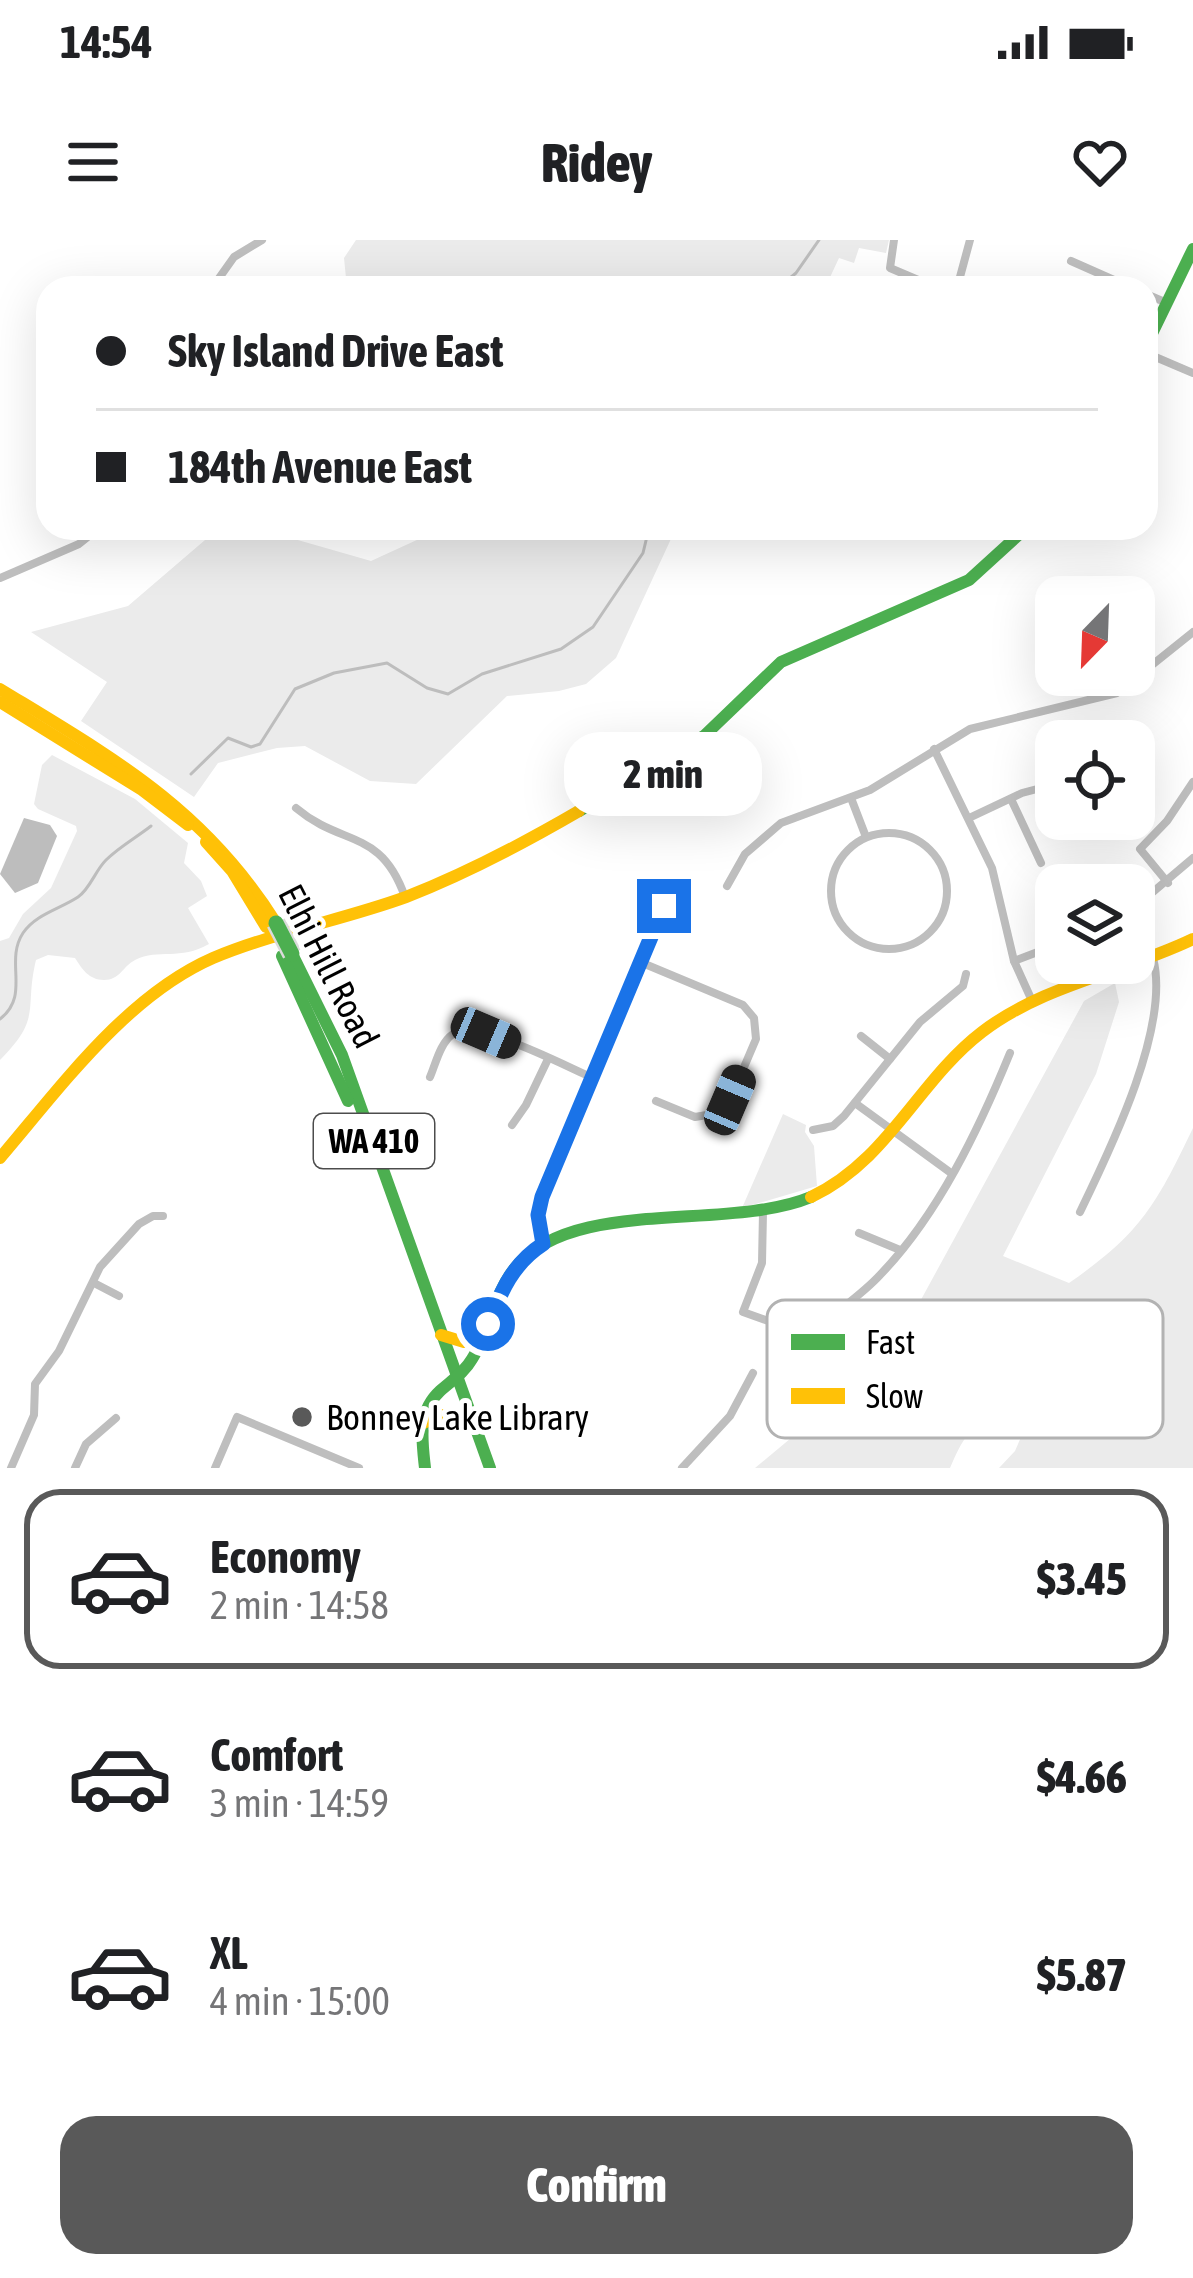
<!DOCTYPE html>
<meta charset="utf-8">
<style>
body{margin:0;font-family:"Asap Condensed",sans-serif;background:#f2f2f2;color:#202124;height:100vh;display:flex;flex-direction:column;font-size:45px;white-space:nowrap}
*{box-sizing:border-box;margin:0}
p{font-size:39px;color:#757577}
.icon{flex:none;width:66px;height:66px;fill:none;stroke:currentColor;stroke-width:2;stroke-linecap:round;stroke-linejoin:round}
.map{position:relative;height:1228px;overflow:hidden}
.details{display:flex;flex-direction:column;background:#fff;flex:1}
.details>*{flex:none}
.top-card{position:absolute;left:36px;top:36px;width:1122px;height:264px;border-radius:36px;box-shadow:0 12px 48px #0002;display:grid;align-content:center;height:264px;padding:0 60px;background:#fff}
.needle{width:78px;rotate:203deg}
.controls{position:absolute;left:1035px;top:336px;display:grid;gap:24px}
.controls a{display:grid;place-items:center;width:120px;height:120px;border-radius:24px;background:#fff;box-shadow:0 12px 48px #0002;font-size:60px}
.end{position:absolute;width:54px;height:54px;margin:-27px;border:15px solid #1a73e8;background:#fff;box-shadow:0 0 0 6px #fff}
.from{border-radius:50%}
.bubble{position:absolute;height:84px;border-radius:36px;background:#fff;box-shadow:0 12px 48px #0002;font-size:39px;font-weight:800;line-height:84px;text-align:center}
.car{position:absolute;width:36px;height:72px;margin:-36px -18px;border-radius:15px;box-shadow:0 0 9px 3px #0007;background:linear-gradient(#222 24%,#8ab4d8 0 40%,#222 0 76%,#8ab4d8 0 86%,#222 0)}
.top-card b{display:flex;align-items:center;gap:42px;height:114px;font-size:45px}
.top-card b+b{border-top:3px solid #e0e0e0}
.top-card i{width:30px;height:30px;background:#202124}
ul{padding:21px 0 0;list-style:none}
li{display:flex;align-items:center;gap:36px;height:180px;margin:0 24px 18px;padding:0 36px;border:6px solid transparent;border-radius:36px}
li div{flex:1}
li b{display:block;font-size:45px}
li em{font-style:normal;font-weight:800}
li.current{border-color:#595959}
li>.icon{width:108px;height:108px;stroke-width:1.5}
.cta{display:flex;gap:24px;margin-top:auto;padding:24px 60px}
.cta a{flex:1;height:138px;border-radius:36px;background:#595959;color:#fff;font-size:48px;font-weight:800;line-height:138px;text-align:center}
.status{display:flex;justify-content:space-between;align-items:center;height:84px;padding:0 60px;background:#fff;direction:ltr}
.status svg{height:33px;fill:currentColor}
header{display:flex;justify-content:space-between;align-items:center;height:156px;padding:0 60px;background:#fff;font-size:54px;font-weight:800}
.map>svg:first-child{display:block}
.green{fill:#ebebeb}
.water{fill:#bdbdbd}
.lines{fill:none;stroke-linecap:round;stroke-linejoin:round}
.stream{stroke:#bdbdbd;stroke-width:3}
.street{stroke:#bebebe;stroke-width:8}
.fast{stroke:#4caf50;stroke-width:12}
.slow{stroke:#ffc107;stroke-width:12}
.fast-bridge-casing{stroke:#dbdbdb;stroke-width:20;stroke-linecap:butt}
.fast-bridge{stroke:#4caf50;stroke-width:15}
.route{stroke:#1a73e8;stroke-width:15}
.poi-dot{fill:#595959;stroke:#fff;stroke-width:4.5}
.labels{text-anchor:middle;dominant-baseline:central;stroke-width:10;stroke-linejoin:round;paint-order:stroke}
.shield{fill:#fff;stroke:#4c4c4c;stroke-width:3}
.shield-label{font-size:33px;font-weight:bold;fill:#000}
.street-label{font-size:36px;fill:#000;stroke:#fff}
.poi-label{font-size:36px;fill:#000;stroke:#fff;text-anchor:start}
.key{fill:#fff;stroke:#b2b2b2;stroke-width:3}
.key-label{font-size:33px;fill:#000}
</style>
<div class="status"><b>14:54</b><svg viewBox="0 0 49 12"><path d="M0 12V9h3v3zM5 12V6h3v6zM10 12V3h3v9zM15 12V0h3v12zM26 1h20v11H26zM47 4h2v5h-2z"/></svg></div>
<header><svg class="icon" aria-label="menu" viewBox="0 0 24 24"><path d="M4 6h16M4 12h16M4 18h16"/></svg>Ridey<svg class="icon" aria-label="heart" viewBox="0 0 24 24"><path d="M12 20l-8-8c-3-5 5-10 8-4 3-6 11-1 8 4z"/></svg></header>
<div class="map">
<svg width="1193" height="1228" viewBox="0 0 1193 1228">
<rect width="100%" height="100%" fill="#fff"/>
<g class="green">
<path d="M 356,0 L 889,0 L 886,13 L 859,8 L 854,23 L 839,18 L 825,48 L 347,48 L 344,18 Z"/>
<path d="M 219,288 L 256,288 L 371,321 L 443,288 L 676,288 L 616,418 L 586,444 L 559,451 L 507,456 L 416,544 L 370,541 L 305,506 L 277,508 L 218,523 L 194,557 L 81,481 L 107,442 L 31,392 L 128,366 Z"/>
<path d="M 52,515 L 135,559 L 188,603 L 184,623 L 201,641 L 207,656 L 188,668 L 209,704 C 180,721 159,708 135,720 C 122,727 120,740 104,740 C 89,740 82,729 75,718 L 48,715 L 36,720 C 24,769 43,777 0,820 L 0,701 L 9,698 L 23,674 L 51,648 L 77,591 L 76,586 L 38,569 L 34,564 L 42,525 Z"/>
<path d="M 1115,743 L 1119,762 L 1096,834 L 1003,1016 L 1069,1043 C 1141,993 1156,965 1193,888 L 1193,1228 L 999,1228 L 1015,1211 L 1021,1197 L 1010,1181 C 973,1177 964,1196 950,1228 L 755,1228 L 833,1163 L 905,1089 L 1084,761 Z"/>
<path d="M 783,874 L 806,885 L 805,892 L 814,906 L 817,946 L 742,968 Z"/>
</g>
<path class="water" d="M 24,578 L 50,585 L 57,596 L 38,643 L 15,653 L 0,634 Z"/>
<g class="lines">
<g class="stream">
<path d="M 778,48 L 796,33 L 819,0"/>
<path d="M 191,534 L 228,498 L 251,507 L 260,504 L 295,449 L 334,433 L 387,423 L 427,448 L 448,454 L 482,434 L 561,409 L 593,387 L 643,313 L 649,288"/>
<path d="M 0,779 C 31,755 4,722 23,693 C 36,674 60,669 78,657 C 90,649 95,631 106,620 C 119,607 137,597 151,586"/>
</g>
<g class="street">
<path d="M 894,0 L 890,28 L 937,48"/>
<path d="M 1071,21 L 1132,48"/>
<path d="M 212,48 L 234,17 L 262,0"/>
<path d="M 957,48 L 970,0"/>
<path d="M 1146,54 L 1167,63"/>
<path d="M 1146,113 L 1193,133"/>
<path d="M 0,338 L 79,304 L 99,288"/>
<path d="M 934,509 L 992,628 L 1014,721 L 1033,763"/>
<path d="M 851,558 L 866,597"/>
<path d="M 1011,559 L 1041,623"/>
<path d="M 296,568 C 342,607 381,588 405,657"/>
<path d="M 969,578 L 1022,553 L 1056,544"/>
<circle cx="889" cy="651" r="58"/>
<path d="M 1168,643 L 1140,609 L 1167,581 L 1193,542"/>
<path d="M 727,646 L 745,614 L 781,583 L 870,550 L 970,489 L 1117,453 L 1193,392"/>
<path d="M 1134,668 L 1193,618"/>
<path d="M 1014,721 L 1056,705"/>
<path d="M 640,722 L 743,765 L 754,778 L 756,799 L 730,860 L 718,873 L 695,877 L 656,861"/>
<path d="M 861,796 L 890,819"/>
<path d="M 430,837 C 436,823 440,803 453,794 C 477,779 565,826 591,837"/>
<path d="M 855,863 L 951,933"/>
<path d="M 512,885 L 526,865 L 548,819"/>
<path d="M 813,890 L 833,886 L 844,876 L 920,782 L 963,746 L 966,734"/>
<path d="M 763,972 L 762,1023 L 743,1072 L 774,1083 L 805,1102 C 827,1076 857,1060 880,1035 C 938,975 979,889 1010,813"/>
<path d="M 1080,972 C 1110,910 1171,786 1153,718"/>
<path d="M 859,993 L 900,1010"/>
<path d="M 543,1004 L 538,975 L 542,957 L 664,666"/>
<path d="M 94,1043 L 119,1056"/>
<path d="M 11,1228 L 34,1175 L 35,1144 L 59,1111 L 100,1027 L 139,984 L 153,976 L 163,976"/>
<path d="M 75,1228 L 86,1204 L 116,1178"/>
<path d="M 215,1228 L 237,1177 L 359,1228"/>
<path d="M 682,1228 L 730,1176 L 753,1133"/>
</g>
<g class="fast">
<path d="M 1146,106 L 1193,9"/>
<path d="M 579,571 L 704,496 L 781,422 L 969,340 L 1026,288"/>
<path d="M 292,714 L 342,815 L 490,1228"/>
<path d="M 282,716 L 348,861"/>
<path d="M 425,1228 C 422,1200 417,1172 440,1151 C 451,1141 464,1133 472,1119 C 490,1091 493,1055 515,1028 C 573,956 727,992 811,957"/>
</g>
<g class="slow">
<path d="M 0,449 C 113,518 204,568 276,683"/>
<path d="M 0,462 L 142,550 L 188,585"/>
<path d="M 206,602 L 232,631 L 266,687"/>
<path d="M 0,918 C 60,848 126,756 213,718 C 275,692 343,680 406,657 C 465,634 524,603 579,571"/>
<path d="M 811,957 C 888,921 918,841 982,792 C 1043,745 1125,732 1193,699"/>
<path d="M 441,1095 L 464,1102 L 486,1089"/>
<path d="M 421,1184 L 443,1175 L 463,1182"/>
</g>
<g class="fast-bridge-casing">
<path id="fast-bridge" d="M 276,683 L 292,714"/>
</g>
<use href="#fast-bridge" class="fast-bridge"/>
</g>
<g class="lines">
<path class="route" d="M 488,1084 C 501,1052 512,1024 543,1004 L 538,975 L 542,957 L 664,666"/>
</g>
<circle class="poi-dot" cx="302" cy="1177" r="12"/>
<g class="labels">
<rect class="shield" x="314" y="874" width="120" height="54" rx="9"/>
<g class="shield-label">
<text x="374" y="901">WA 410</text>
</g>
<g class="street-label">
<text transform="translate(329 726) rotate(63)">Elhi Hill Road</text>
</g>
<g class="poi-label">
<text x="326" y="1177">Bonney Lake Library</text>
</g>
</g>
<rect x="767" y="1060" width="396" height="138" rx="18" class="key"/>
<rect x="791" y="1094" width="54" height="16" fill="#4caf50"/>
<rect x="791" y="1148" width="54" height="16" fill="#ffc107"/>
<g class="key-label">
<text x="866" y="1114">Fast</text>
<text x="866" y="1168">Slow</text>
</g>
</svg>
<div class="controls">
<a><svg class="needle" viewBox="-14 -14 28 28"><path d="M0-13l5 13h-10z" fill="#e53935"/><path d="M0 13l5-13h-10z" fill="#757577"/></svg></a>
<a><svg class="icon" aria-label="locate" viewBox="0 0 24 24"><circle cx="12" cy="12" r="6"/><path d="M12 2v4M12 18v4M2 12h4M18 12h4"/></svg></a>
<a><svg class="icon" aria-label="layers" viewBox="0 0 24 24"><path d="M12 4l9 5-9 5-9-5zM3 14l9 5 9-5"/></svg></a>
</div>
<i class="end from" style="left:488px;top:1084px"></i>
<i class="end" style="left:664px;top:666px"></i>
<div class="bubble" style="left:564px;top:492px;width:198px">2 min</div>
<i class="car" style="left:486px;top:793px;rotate:113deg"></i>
<i class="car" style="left:730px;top:860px;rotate:23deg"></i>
<div class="top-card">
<b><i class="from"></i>Sky Island Drive East</b>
<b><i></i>184th Avenue East</b>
</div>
</div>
<section class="details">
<ul>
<li class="current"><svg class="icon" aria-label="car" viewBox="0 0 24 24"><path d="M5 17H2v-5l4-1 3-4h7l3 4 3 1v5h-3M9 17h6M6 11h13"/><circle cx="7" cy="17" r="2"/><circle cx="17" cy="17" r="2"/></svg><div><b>Economy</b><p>2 min · 14:58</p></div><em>$3.45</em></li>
<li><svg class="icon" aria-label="car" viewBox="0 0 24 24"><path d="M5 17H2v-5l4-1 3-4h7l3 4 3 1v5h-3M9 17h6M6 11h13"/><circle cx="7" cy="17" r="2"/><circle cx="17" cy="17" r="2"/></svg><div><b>Comfort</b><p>3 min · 14:59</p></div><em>$4.66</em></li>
<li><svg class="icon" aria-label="car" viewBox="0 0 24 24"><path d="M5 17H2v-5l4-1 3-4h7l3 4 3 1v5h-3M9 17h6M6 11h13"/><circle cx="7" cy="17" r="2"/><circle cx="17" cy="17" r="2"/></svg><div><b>XL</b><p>4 min · 15:00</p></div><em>$5.87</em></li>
</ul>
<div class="cta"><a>Confirm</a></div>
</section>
